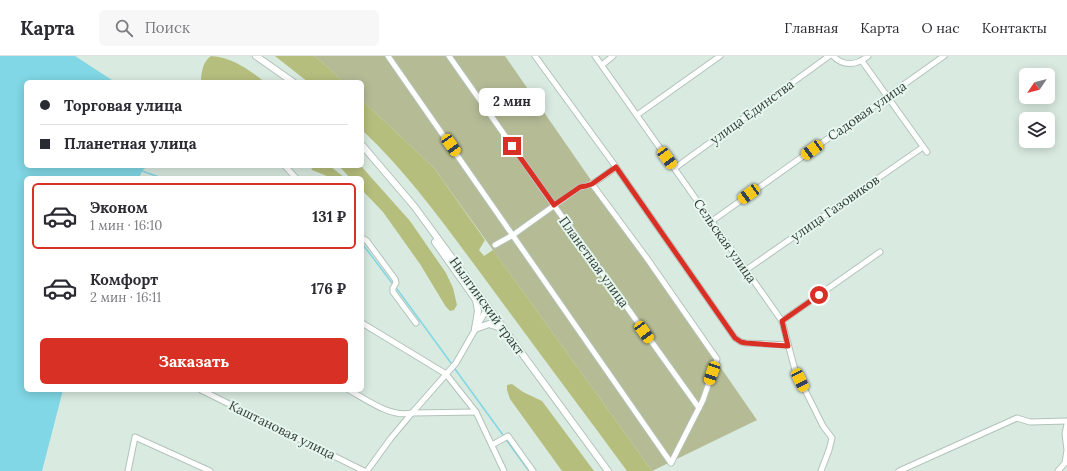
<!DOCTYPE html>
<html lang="ru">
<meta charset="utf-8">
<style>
body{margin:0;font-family:Lora,serif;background:#f7f7f7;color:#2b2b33;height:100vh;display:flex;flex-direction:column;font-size:15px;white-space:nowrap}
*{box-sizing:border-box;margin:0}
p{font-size:13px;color:#7c7c81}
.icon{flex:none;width:22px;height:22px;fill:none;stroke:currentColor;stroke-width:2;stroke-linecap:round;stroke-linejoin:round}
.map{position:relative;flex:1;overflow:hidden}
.sheet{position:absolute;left:24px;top:120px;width:340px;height:216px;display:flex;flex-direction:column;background:#fff;border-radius:6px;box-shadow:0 2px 10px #0003}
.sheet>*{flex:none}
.hud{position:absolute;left:24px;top:24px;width:340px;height:88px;border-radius:6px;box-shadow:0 2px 10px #0003;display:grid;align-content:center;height:88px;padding:0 16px;background:#fff}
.needle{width:26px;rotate:235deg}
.controls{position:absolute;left:1019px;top:12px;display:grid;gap:8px}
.controls a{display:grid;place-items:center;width:36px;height:36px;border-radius:6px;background:#fff;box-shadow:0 2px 10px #0003;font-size:20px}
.end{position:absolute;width:18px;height:18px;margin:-9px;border:5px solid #d93025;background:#fff;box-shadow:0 0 0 2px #fff}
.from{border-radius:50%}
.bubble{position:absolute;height:28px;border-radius:6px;background:#fff;box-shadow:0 2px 10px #0003;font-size:13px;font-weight:700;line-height:28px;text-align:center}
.car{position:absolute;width:12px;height:24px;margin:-12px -6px;border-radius:5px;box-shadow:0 0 3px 1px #0007;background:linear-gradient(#f5c518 24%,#345 0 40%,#f5c518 0 76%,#345 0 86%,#f5c518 0)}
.hud b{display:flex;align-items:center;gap:14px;height:38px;font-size:15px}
.hud b+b{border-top:1px solid #e1e1e2}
.hud i{width:10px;height:10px;background:#2b2b33}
ul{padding:7px 0 0;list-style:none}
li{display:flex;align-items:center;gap:12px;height:66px;margin:0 8px 6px;padding:0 8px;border:2px solid transparent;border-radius:6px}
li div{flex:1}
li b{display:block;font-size:15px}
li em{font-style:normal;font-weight:700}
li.active{border-color:#d93025}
li>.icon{width:36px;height:36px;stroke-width:1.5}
.primary-button{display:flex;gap:8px;margin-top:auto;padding:8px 16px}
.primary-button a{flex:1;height:46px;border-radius:6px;background:#d93025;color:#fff;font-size:16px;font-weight:700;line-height:46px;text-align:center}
header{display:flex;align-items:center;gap:24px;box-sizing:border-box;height:56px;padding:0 20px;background:#fff;border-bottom:1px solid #e1e1e2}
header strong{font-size:19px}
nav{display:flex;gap:22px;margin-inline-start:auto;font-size:14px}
.search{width:280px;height:36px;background:#f7f7f7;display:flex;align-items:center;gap:10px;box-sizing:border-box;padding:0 14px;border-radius:6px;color:#7c7c81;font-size:15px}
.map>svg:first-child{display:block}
.green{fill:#b5bb95}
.forest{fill:#b5be7d}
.water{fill:#81d7e5}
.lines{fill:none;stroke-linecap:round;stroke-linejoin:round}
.stream{stroke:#81d7e5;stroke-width:1.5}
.minor-casing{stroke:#b2c3ba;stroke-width:7}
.major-casing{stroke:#b2c3ba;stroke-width:8}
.minor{stroke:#fff;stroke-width:5}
.major{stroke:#fff;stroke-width:6}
.route{stroke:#d93025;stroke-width:5}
.labels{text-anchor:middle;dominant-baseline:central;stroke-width:4;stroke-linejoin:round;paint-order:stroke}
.street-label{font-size:13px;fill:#343b37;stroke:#e6f7ee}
</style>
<header>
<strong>Карта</strong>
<div class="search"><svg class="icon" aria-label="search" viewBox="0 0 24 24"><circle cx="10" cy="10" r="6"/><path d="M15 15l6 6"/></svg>Поиск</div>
<nav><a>Главная</a><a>Карта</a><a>О нас</a><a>Контакты</a></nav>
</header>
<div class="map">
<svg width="1067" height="415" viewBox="0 0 1067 415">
<rect width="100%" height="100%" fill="#d9eae0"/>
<path class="green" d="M 314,0 L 505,0 L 757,364 L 652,415 L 434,112 L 362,44 L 362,26 L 343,26 L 322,6 Z"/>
<g class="forest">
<path d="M 211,0 C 232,1 249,14 265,26 L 201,26 C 201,17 203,5 211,0 Z"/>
<path d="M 275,0 L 314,0 L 322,6 L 343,26 L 308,26 Z"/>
<path d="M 362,44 L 434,112 L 485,184 L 479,194 L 484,200 L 493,194 L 652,415 L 627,415 C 580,351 532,287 485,223 C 447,172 409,118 362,74 Z"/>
<path d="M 311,110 L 330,110 L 345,122 L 332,122 L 312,114 Z"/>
<path d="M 339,110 L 361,110 L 410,165 L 446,217 L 453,232 L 457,249 L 454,254 L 450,255 L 446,251 L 420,208 L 383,156 L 362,134 L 362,122 L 350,122 Z"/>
<path d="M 512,328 L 523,336 L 542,345 L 594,415 L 562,415 L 510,343 L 507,334 L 507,329 Z"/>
</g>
<path class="water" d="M 0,0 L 75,0 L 115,26 L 26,26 L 26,110 L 147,110 L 142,115 L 139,122 L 26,122 L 26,334 L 63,334 L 42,415 L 0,415 Z"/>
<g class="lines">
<g class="stream">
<path d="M 142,115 L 162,122"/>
<path d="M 364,190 L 392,227"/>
<path d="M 397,233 L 451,307"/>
<path d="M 455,313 L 503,379"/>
<path d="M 507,385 L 529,415"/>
</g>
<g class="minor-casing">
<g id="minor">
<path d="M 388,0 L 671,407 L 703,344 L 717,303 L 646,201 L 592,128"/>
<path d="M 449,0 L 548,141 L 699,352"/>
<path d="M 535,0 L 616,111 L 735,282 L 741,286 L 746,287 L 788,289"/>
<path d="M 595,0 L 782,265 L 795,314 L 823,370 L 832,382 L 829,394 L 821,415"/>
<path d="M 833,0 C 844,11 857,9 868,0"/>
<path d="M 862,5 L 927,96"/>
<path d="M 602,9 L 613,0"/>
<path d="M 637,59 L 720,0"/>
<path d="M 285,110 L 296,122"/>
<path d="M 675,112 L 829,0"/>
<path d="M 712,165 L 944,0"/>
<path d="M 362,182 L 367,185 L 395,223 L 396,227 L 393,232 L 393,236 L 416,267"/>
<path d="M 495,189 L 513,179 L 580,131 C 592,131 606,118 616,111"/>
<path d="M 746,214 L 923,91"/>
<path d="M 782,265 L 880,196"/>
<path d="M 362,267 L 446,318 L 476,356 L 504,415"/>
<path d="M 201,334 L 364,415"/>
<path d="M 349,334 C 367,344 391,362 412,357 L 476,356"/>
<path d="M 492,389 L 508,380 L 533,415"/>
<path d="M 128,415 L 135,381 L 210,415"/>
<path d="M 367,415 L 391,382 L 412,357 L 456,307 L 488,251"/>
<path d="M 899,415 L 1017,362 L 1030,366 L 1067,365"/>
<path d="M 1058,415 L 1065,407 L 1067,394 L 1065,378 L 1067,368"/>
</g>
</g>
<g class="major-casing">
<g id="major">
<path d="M 256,0 L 293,26"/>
<path d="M 362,89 L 414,150 L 608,415"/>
<path d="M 435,186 L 476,244 L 478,255 L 475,273"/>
<path d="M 475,273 L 489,268 L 504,273"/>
</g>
</g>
<use href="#minor" class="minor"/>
<use href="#major" class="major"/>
</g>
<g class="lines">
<path class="route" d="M 512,90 L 554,149 L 580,131 L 586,130 L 592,128 L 616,111 L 735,282 L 741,286 L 746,287 L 788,290 L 782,265 L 819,239"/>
</g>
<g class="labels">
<g class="street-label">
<text transform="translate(867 55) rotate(-35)">Садовая улица</text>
<text transform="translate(752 56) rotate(-36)">улица Единства</text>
<text transform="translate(835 152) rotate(-35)">улица Газовиков</text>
<text transform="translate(725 185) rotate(55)">Сельская улица</text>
<text transform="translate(594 206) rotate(54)">Планетная улица</text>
<text transform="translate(487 250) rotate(54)">Нылгинский тракт</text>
<text transform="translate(282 374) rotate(26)">Каштановая улица</text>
</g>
</g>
</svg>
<div class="controls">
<a><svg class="needle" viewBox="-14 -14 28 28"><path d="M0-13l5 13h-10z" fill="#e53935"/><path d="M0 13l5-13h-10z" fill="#7c7c81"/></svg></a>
<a><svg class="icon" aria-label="layers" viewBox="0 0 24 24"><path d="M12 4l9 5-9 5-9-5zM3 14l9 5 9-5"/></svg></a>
</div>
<i class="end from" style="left:819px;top:239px"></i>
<i class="end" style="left:512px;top:90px"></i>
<div class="bubble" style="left:479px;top:32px;width:66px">2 мин</div>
<i class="car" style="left:451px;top:89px;rotate:145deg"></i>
<i class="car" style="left:812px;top:94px;rotate:234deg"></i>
<i class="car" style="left:667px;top:102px;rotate:144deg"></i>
<i class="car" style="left:749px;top:138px;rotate:234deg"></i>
<i class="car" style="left:644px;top:276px;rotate:144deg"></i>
<i class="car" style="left:712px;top:317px;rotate:199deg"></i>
<i class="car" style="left:800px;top:324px;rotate:154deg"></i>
<div class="hud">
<b><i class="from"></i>Торговая улица</b>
<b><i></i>Планетная улица</b>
</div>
<section class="sheet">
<ul>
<li class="active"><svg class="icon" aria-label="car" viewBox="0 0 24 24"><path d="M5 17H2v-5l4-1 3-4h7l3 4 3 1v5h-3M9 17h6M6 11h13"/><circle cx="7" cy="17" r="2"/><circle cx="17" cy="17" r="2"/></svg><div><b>Эконом</b><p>1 мин · 16:10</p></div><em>131 ₽</em></li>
<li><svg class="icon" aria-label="car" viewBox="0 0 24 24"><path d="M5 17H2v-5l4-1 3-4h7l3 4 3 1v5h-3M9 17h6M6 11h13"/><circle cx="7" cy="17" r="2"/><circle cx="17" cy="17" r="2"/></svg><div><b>Комфорт</b><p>2 мин · 16:11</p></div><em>176 ₽</em></li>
</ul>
<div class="primary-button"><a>Заказать</a></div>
</section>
</div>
